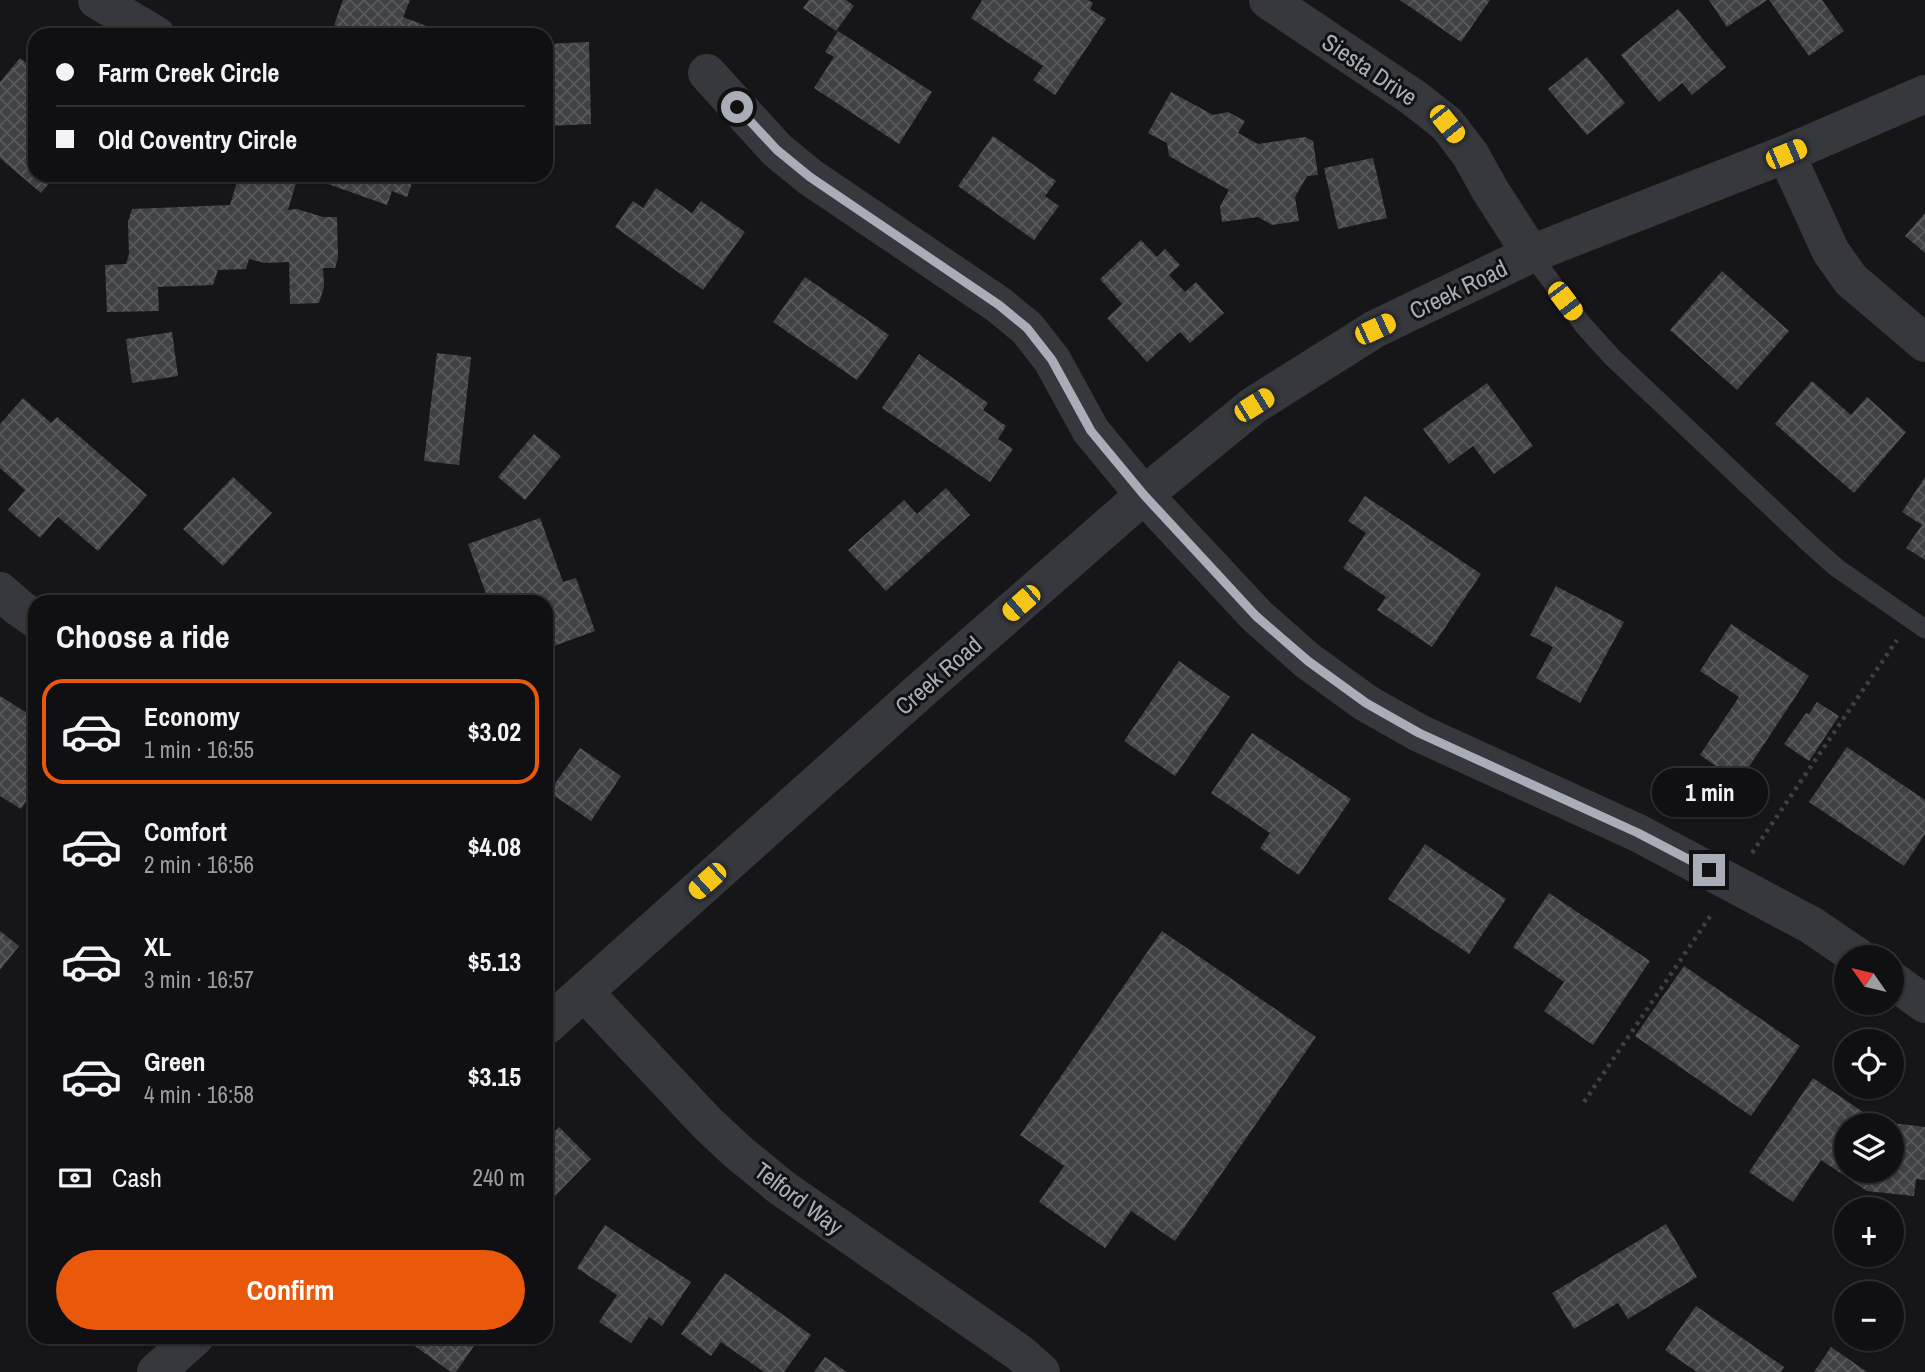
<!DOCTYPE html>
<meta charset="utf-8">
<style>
body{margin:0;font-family:"Archivo Narrow",sans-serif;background:#19191b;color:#f1f3f6;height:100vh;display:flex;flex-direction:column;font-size:26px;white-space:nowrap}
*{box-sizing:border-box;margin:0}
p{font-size:23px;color:#9c9d9f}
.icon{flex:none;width:38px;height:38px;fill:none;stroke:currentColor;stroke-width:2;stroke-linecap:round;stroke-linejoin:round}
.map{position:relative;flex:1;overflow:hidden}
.details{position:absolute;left:28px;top:595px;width:525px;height:749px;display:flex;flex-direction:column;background:#101012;border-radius:21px;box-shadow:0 2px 5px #0004,0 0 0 2px #303032}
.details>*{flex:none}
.hud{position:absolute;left:28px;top:28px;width:525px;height:154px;border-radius:21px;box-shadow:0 2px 5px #0004,0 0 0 2px #303032;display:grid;align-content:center;height:154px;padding:0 28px;background:#101012}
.needle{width:46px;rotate:304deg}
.fabs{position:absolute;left:1834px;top:945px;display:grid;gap:14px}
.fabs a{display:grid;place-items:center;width:70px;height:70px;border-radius:50%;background:#101012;box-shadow:0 2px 5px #0004,0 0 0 2px #303032;font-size:35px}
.end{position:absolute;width:32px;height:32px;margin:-16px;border:9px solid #a8adb8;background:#111;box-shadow:0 0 0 4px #111}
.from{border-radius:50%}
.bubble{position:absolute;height:49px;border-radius:24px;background:#101012;box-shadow:0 2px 5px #0004,0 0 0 2px #303032;font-size:23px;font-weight:700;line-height:49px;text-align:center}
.car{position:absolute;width:21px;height:42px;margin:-21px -10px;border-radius:9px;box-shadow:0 0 5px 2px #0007;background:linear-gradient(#f5c518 24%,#345 0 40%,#f5c518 0 76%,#345 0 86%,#f5c518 0)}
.hud b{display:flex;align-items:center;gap:24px;height:66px;font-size:26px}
.hud b+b{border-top:2px solid #303032}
.hud i{width:18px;height:18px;background:#f1f3f6}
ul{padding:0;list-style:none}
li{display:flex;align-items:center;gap:21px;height:105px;margin:0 14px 10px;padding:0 14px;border:4px solid transparent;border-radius:21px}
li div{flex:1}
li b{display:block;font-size:26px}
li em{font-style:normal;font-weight:700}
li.active{border-color:#ea580c}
li>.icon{width:63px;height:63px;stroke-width:1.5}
h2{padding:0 28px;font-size:32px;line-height:84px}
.pay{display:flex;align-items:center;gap:18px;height:77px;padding:0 28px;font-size:26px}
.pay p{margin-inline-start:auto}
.primary-button{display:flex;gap:14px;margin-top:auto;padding:14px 28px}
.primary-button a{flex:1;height:80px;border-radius:42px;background:#ea580c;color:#fff;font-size:28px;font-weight:700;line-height:80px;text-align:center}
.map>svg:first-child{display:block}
.building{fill:url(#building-cross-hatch);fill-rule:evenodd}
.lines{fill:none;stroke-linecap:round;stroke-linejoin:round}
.path{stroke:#3d3f44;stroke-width:4.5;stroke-dasharray:3.5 5;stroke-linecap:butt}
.service{stroke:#37383d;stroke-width:19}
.minor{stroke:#37383d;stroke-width:38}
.tertiary{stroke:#37383d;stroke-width:38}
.route{stroke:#a8adb8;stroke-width:9}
.labels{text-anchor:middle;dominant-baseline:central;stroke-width:6;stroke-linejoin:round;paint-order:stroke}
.street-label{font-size:24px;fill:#a8adb8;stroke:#111113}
</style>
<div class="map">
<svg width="1925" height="1372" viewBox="0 0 1925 1372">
<defs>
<pattern id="building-cross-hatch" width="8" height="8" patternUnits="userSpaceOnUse" patternTransform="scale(1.75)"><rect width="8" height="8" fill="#404145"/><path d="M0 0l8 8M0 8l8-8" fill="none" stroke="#595a5e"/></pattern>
</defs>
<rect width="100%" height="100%" fill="#161618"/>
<g class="building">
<path d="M 343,0 L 410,0 L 403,17 L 450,35 L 360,35 L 334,25 Z"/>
<path d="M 809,0 L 846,0 L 854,6 L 836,31 L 803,8 Z"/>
<path d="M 982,0 L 1088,0 L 1093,3 L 1090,9 L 1106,19 L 1055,95 L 1033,80 L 1043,66 L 971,18 Z"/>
<path d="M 1400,0 L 1490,0 L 1461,42 Z"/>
<path d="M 1709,0 L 1767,0 L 1727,27 Z"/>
<path d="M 1769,0 L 1822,0 L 1844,31 L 1809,56 Z"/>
<path d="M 1678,9 L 1726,67 L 1692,95 L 1682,83 L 1659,102 L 1621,55 Z"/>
<path d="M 838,31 L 932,92 L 899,144 L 814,88 L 834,57 L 825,52 Z"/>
<path d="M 589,42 L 591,124 L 546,126 L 546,44 Z"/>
<path d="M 1587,57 L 1625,103 L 1587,135 L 1548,89 Z"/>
<path d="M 20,58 L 35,70 L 35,175 L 56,175 L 41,193 L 0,158 L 0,82 Z"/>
<path d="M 1171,92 L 1213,115 L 1228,112 L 1245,121 L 1238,133 L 1258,144 L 1305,137 L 1313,141 L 1318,175 L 1307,176 L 1295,197 L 1299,221 L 1272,225 L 1258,217 L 1222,222 L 1220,206 L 1229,190 L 1169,156 L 1167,143 L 1148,133 Z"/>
<path d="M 993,136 L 1056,181 L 1045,196 L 1059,206 L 1034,240 L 958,186 Z"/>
<path d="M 1373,158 L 1387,218 L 1338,229 L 1324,168 Z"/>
<path d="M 331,175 L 415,175 L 407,197 L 392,191 L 387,205 L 328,184 Z"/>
<path d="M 286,180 L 296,183 L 288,210 L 297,209 L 323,217 L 337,217 L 338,258 L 335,268 L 323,268 L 324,287 L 319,303 L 290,304 L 289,262 L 265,263 L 249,259 L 246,269 L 218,270 L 213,285 L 158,287 L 159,311 L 107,312 L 105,265 L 126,264 L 129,254 L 128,222 L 132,209 L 230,205 L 237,182 Z"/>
<path d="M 656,188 L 692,213 L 701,201 L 745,232 L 703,290 L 615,227 L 633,201 L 643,208 Z"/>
<path d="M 1925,213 L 1925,253 L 1905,236 Z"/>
<path d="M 1141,240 L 1157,257 L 1165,249 L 1180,265 L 1169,275 L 1185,292 L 1196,282 L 1224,313 L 1190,343 L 1180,332 L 1147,362 L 1107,318 L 1122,304 L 1100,279 Z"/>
<path d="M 1722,271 L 1789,331 L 1737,390 L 1670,330 Z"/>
<path d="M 805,277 L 889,335 L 857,380 L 773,322 Z"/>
<path d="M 172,332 L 178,376 L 132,383 L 126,339 Z"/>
<path d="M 437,353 L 471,357 L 459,465 L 424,461 Z"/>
<path d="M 919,354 L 988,403 L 983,410 L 1006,426 L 998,439 L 1013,449 L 990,482 L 882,408 Z"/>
<path d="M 1812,381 L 1851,415 L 1867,397 L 1906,432 L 1854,493 L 1775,424 Z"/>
<path d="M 1487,383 L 1533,446 L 1494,474 L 1473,446 L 1449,464 L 1423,429 Z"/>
<path d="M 23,398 L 51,423 L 57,417 L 147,495 L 98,551 L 58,517 L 40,538 L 8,510 L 25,490 L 0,468 L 0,424 Z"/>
<path d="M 534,434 L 561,456 L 525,500 L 498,477 Z"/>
<path d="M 233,477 L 272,513 L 223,566 L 183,529 Z"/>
<path d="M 1925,477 L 1925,560 L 1906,548 L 1922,525 L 1902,512 Z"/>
<path d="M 946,488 L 970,515 L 886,591 L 848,550 L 904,500 L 917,514 Z"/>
<path d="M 1365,496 L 1481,574 L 1432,647 L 1377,610 L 1386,597 L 1343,568 L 1366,533 L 1348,521 Z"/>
<path d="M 540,518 L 563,582 L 576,578 L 595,631 L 554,646 L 548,631 L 546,632 L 546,602 L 489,602 L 468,544 Z"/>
<path d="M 1556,586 L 1624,622 L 1580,703 L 1536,678 L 1553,647 L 1530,635 Z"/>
<path d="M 1731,624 L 1809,676 L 1739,782 L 1700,755 L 1739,697 L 1700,671 Z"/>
<path d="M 1179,661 L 1230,697 L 1175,776 L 1124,741 Z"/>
<path d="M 0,696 L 35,718 L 35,787 L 21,809 L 0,796 Z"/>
<path d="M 1817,702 L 1839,716 L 1809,761 L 1784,744 L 1806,713 L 1809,714 Z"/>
<path d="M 1252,733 L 1351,799 L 1299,875 L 1260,848 L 1270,833 L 1211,793 Z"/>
<path d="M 1847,747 L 1925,800 L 1925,834 L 1904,866 L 1809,802 Z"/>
<path d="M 580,748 L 621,776 L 591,821 L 549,792 Z"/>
<path d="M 1425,844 L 1506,899 L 1469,954 L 1388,899 Z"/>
<path d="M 1549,893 L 1650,961 L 1593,1045 L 1544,1011 L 1564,982 L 1513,947 Z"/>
<path d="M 0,931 L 19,946 L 0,970 Z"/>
<path d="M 1162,931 L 1316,1037 L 1175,1241 L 1131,1211 L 1105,1248 L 1039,1202 L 1064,1166 L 1020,1135 Z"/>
<path d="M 1684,966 L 1800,1046 L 1751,1116 L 1635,1036 Z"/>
<path d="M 1813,1078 L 1876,1121 L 1925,1127 L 1925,1180 L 1916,1179 L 1914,1196 L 1867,1191 L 1821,1160 L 1793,1202 L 1749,1172 ZM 1846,1125 L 1892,1125 L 1892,1171 L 1846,1171 Z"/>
<path d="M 559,1127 L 591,1159 L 546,1205 L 546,1141 Z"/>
<path d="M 1666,1224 L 1697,1277 L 1628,1319 L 1618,1303 L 1574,1329 L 1552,1293 Z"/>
<path d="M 605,1225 L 691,1282 L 662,1326 L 649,1317 L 631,1343 L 599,1322 L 617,1295 L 577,1268 Z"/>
<path d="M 725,1273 L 811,1335 L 784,1372 L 764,1372 L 721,1342 L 711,1356 L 681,1334 Z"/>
<path d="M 1696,1306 L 1784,1367 L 1781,1372 L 1697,1372 L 1665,1350 Z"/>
<path d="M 402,1337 L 468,1337 L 476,1343 L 456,1372 L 451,1372 Z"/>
<path d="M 1831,1347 L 1867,1372 L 1814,1372 Z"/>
<path d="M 825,1357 L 847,1372 L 814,1372 Z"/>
</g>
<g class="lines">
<g class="path">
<path d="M 1752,853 L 1897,640"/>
<path d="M 1584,1102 L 1713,912"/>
</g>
<path class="service" d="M 1531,254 L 1583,325 L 1612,357 L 1812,546 L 1837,568 L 1925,629"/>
<g class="minor">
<path d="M 97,0 L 156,35"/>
<path d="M 1268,0 L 1414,98 L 1447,124 L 1470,154 L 1490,190 L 1531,254"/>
<path d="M 707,73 L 777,150 L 810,177 L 999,305 L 1027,328 L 1052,360 L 1091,431 L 1144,495 L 1257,616 L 1308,661 L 1366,703 L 1419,733 L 1638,833 L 1811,925 L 1858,957"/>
<path d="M 1786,154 L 1831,252 L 1851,280 L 1925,343"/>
<path d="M 0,591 L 18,607 L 35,619"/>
<path d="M 1892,980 L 1925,1004"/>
<path d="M 584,992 L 707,1123 L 738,1152 L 782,1188 L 1021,1354 L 1041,1372"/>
</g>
<g class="tertiary">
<path d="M 546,1026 L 920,691 L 1144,495 L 1254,405 L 1375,329 L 1531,254 L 1786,154 L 1925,94"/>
<path d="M 156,1372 L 195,1337"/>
</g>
</g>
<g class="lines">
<path class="route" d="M 737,107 L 777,150 L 810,177 L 999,305 L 1027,328 L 1052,360 L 1091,431 L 1144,495 L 1256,616 L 1308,661 L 1366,703 L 1419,733 L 1638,833 L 1709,870"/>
</g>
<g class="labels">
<g class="street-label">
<text transform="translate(1370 69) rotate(34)">Siesta Drive</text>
<text transform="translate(1458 289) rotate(-26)">Creek Road</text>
<text transform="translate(938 675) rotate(-41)">Creek Road</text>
<text transform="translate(799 1198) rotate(37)">Telford Way</text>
</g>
</g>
</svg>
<div class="fabs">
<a><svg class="needle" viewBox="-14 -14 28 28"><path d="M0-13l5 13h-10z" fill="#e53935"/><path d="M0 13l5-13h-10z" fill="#9c9d9f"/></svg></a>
<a><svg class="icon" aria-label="locate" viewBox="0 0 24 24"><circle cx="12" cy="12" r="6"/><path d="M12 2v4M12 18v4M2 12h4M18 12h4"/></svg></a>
<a><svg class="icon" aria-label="layers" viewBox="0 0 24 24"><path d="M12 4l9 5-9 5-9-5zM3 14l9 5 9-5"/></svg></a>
<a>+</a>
<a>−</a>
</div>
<i class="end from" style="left:737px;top:107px"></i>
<i class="end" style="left:1709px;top:870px"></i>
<div class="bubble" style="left:1652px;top:768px;width:116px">1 min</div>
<i class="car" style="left:1447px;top:124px;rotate:141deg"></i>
<i class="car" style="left:1786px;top:154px;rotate:67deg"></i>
<i class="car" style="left:1565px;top:301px;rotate:143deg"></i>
<i class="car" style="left:1375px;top:329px;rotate:65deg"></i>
<i class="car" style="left:1254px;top:405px;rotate:58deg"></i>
<i class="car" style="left:1021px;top:603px;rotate:229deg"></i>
<i class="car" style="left:707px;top:881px;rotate:228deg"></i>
<div class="hud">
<b><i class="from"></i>Farm Creek Circle</b>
<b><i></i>Old Coventry Circle</b>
</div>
<section class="details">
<h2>Choose a ride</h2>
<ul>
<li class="active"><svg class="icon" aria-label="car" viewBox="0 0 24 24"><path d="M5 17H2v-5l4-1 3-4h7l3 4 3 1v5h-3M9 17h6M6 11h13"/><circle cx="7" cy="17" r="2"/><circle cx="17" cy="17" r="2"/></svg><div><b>Economy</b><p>1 min · 16:55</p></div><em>$3.02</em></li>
<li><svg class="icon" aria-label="car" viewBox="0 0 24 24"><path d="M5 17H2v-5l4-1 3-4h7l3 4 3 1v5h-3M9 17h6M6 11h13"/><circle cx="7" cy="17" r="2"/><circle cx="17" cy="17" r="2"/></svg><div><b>Comfort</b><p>2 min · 16:56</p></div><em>$4.08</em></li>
<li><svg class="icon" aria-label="car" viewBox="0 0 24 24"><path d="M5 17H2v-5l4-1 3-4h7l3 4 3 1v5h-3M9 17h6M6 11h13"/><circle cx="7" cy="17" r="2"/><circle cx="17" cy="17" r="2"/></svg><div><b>XL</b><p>3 min · 16:57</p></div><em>$5.13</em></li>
<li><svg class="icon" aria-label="car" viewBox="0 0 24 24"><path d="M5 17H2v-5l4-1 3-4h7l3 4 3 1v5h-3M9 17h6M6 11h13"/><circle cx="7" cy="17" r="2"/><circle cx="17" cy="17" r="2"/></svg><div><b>Green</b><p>4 min · 16:58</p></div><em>$3.15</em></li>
</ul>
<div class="pay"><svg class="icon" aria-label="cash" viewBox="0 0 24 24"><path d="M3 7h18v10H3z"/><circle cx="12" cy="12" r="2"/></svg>Cash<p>240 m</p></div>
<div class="primary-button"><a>Confirm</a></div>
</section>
</div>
